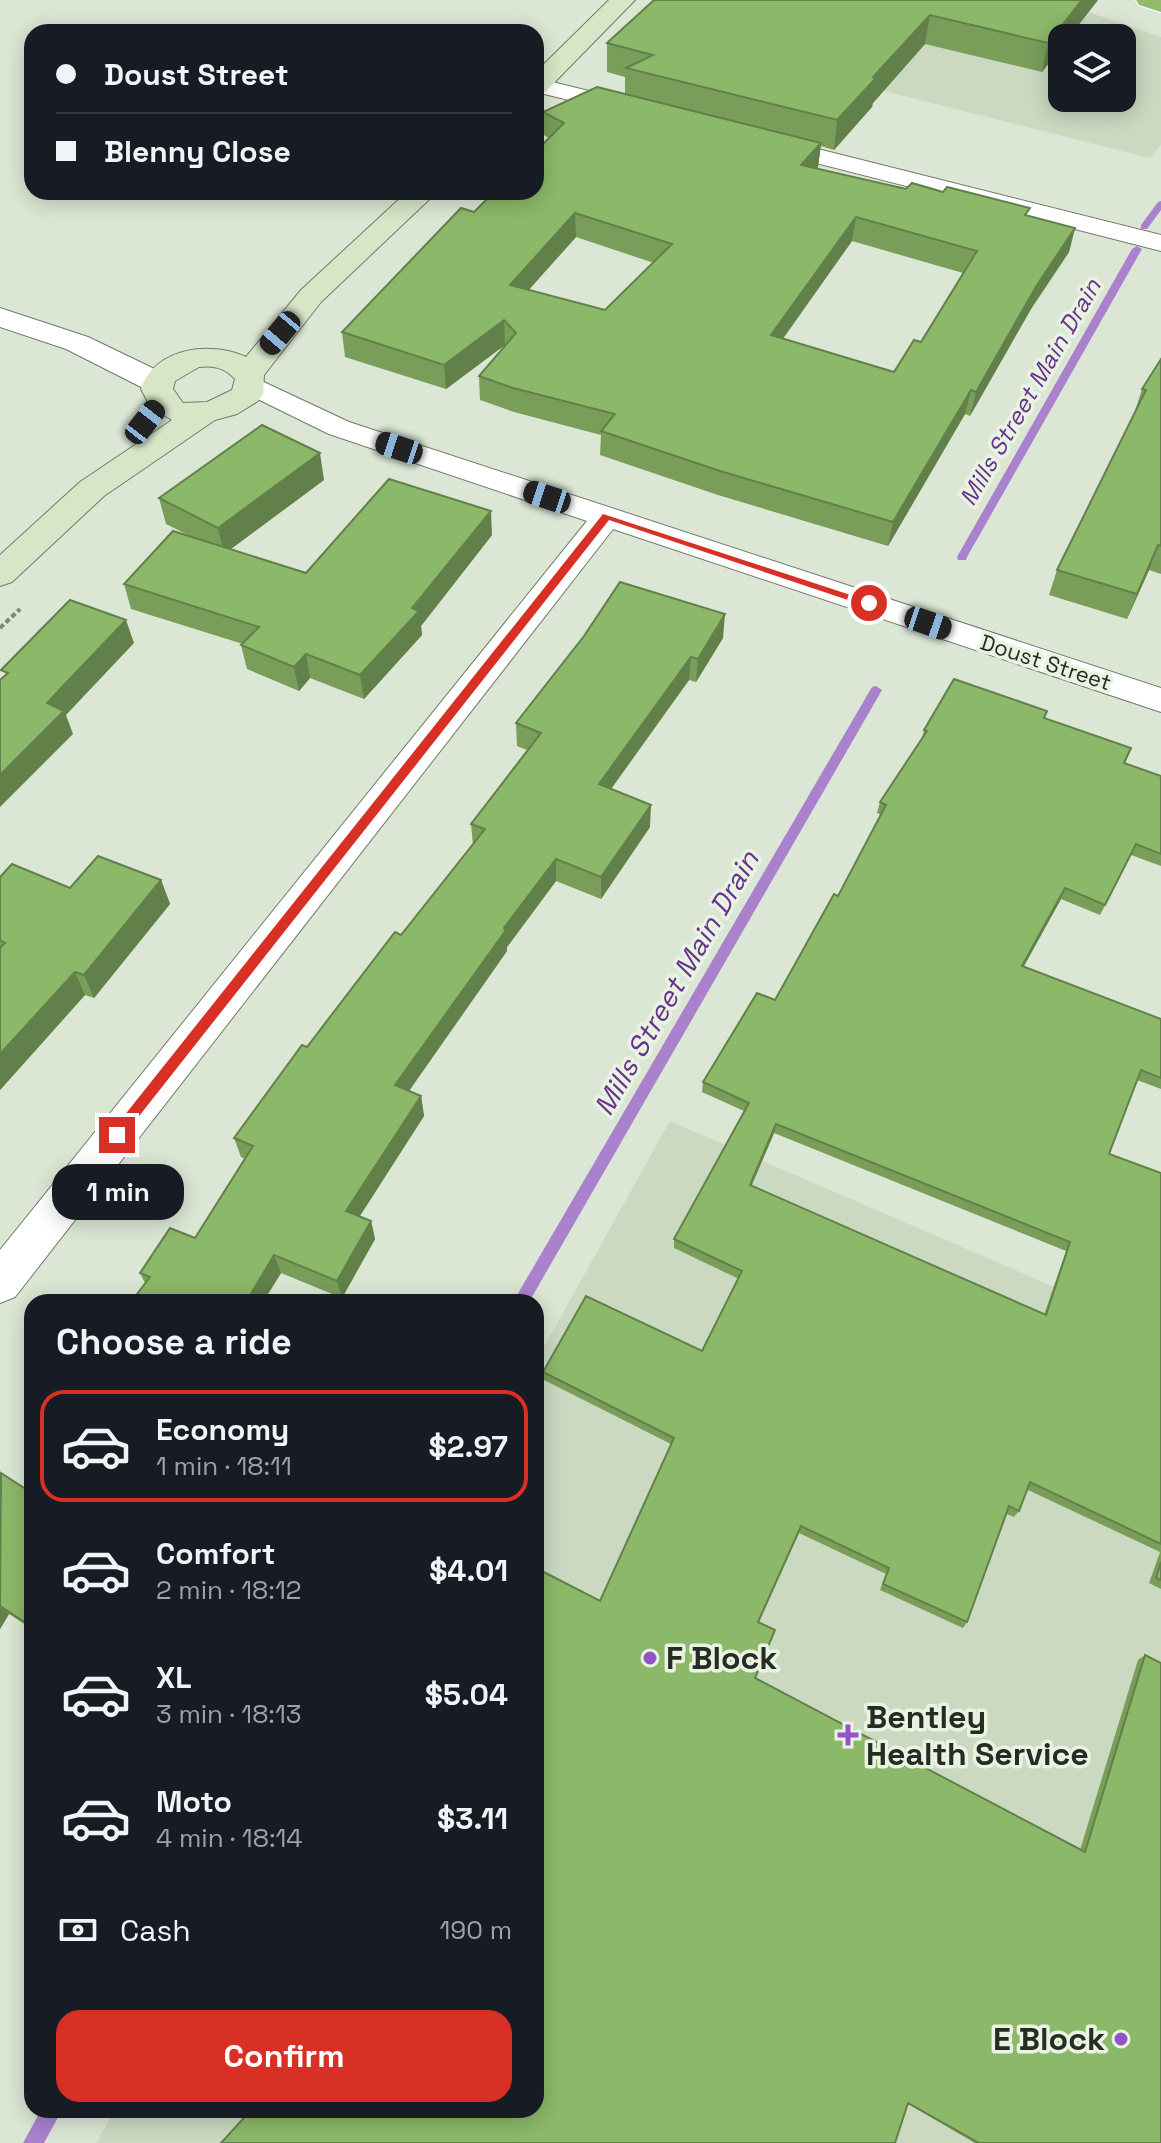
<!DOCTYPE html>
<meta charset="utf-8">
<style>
body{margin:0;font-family:"Space Grotesk",sans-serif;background:#20242c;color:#f1f3f6;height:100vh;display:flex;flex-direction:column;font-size:30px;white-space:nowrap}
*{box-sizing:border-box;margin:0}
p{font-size:26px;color:#9ea1a6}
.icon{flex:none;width:44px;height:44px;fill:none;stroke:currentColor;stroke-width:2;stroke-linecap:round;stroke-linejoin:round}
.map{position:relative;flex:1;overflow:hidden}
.sheet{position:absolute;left:24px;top:1294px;width:520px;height:824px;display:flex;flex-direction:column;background:#171b24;border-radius:24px;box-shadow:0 4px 20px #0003}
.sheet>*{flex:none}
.top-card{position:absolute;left:24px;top:24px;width:520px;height:176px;border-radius:24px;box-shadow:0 4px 20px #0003;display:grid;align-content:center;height:176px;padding:0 32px;background:#171b24}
.tools{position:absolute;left:1048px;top:24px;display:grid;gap:16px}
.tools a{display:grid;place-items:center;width:88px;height:88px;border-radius:16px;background:#171b24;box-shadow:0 4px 20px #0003;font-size:40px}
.end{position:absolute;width:36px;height:36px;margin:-18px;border:10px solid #d93025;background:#fff;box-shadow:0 0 0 4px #fff}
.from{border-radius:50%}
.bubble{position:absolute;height:56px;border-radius:24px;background:#171b24;box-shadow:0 4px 20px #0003;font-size:26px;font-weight:700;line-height:56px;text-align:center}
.car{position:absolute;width:24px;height:48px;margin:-24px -12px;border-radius:10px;box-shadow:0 0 6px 2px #0007;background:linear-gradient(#222 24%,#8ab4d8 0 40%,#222 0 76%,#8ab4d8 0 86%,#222 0)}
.top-card b{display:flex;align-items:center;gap:28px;height:76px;font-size:30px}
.top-card b+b{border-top:2px solid #363941}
.top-card i{width:20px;height:20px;background:#f1f3f6}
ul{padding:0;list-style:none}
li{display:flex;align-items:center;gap:24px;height:112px;margin:0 16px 12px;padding:0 16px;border:4px solid transparent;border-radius:24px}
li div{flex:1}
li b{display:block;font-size:30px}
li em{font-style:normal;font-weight:700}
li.on{border-color:#d93025}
li>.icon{width:72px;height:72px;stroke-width:1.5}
h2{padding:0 32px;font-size:36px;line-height:96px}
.pay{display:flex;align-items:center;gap:20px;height:88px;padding:0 32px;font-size:30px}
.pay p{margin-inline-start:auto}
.primary-button{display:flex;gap:16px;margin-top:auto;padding:16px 32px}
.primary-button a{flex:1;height:92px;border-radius:24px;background:#d93025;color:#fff;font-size:32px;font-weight:700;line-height:92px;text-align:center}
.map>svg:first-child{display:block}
.built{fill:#cbd9c1;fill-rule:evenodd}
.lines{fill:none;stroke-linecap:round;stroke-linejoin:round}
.stream{fill:#a981cd;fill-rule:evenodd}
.minor-casing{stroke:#727b6b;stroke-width:2}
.tertiary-casing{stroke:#727b6b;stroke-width:2}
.secondary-casing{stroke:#727b6b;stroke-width:2}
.trunk-casing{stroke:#fff;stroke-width:2}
.path{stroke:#7f877b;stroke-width:4;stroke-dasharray:5 3;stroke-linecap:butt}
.minor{fill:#fff;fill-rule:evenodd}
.tertiary{fill:#fff;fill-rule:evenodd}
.secondary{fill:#d6e6c7;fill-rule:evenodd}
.trunk{fill:#90bb6a;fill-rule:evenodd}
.wall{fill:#789e5a;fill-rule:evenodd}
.shaded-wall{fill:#62814a}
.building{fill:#8cb869;stroke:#62814a;stroke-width:2;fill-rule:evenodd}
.route{fill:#d93025}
.poi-dot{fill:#9653c8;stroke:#e9f3e1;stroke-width:3}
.labels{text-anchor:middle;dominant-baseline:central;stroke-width:7;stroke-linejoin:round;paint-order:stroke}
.far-street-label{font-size:22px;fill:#272b25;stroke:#e9f3e1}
.far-water-label{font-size:24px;font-style:italic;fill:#67338e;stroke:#e9f3e1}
.water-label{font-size:28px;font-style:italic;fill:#67338e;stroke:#e9f3e1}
.near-poi-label{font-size:32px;font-weight:bold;fill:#272b25;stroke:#e9f3e1;text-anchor:start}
</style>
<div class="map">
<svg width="1161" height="2143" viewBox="0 0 1161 2143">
<rect width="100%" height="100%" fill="#dbe6d4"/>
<g class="built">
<path d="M 654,0 L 1054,0 L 1161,37 L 1161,145 L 1150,158 L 639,29 L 672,4 ZM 1062,38 L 1122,38 L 1122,98 L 1062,98 Z"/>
<path d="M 670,1121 L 1161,1333 L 1161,2143 L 96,2143 L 115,2110 L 536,2110 L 536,1361 Z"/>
</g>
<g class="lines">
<g class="stream">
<path d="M 1161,201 L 1161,210 L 1147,229 L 1141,229 L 1141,225 L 1158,202 Z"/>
<path d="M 1137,246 L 1142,249 L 967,557 L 966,560 L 958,560 L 957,557 L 1132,249 Z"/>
<path d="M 876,686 L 882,690 L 529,1302 L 513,1302 L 872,687 Z"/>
<path d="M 41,2110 L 62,2110 L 44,2143 L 23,2143 Z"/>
</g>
<g class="minor-casing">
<g id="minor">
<path d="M 536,78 L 638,103 L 642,108 L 638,113 L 630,115 L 536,92 Z"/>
<path d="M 766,136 L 1161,235 L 1161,251 L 757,148 L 754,143 L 757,138 Z"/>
<path d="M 251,376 L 349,422 L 1161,688 L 1161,712 L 613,529 L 15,1297 L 0,1303 L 0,1250 L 587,521 L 329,434 L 241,391 L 237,385 L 241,379 Z"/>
</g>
</g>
<g class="tertiary-casing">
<path id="tertiary" d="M 0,308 L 88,337 L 169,376 L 174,383 L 169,390 L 158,392 L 147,390 L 66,349 L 0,327 Z"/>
</g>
<g class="secondary-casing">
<g id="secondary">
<path d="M 609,0 L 635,0 L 545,92 L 536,95 L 536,72 Z"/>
<path d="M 407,192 L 437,192 L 321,302 L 264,375 L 263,394 L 258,401 L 237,414 L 215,420 L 104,496 L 12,582 L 0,586 L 0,555 L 80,482 L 172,420 L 151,408 L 141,389 C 155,347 211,341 246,357 L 301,290 ZM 199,367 C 214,365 225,368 235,379 L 232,390 L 207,402 L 183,403 L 173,389 L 175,381 Z"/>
</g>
</g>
<g class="trunk-casing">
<path id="trunk" d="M 1136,0 L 1161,0 L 1161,12 L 1139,5 Z"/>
</g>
<path class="path" d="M 0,628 L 20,609"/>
<use href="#minor" class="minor"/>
<use href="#tertiary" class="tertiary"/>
<use href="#secondary" class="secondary"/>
<use href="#trunk" class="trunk"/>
</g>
<g class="wall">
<path d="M 1098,0 L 1042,72 L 925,44 L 873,103 L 872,107 L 834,150 L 821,146 L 818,167 L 817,169 L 1028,216 L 1075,228 L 1069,252 L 1031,309 L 970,416 L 965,414 L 888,546 L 718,495 L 600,455 L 601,435 L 514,412 L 480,400 L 479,376 L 505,345 L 446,389 L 345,357 L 342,332 L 474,212 L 549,138 L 544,135 L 543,112 L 625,94 L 625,77 L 607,72 L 607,43 ZM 576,237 L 654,263 L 605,310 L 528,290 ZM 852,241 L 963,273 L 921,342 L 894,372 L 783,339 Z"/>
<path d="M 1161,359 L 1161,574 L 1149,570 L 1127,619 L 1049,595 L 1057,570 L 1134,414 L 1142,389 Z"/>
<path d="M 324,480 L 231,549 L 306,573 L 492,535 L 421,626 L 422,635 L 364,699 L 310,678 L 299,691 L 247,669 L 241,645 L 243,644 L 131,609 L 124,584 L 192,537 L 166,524 L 159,498 Z"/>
<path d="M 723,638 L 696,682 L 689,680 L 611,789 L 650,827 L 601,899 L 556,881 L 507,947 L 507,951 L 409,1091 L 421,1096 L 424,1116 L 359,1217 L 371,1221 L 375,1239 L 342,1298 L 281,1273 L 263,1302 L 131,1302 L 145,1283 L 140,1273 L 195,1238 L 245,1159 L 241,1157 L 234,1138 L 307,1047 L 401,935 L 473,845 L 471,824 L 527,750 L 517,746 L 516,723 Z"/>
<path d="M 1045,719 L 1125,763 L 1161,776 L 1161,866 L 1131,855 L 1100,915 L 1061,899 L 1023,967 L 1161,1019 L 1161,1089 L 1137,1080 L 1109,1154 L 1161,1173 L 1161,1589 L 1149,1583 L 1160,1552 L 1028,1490 L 1019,1511 L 1014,1517 L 1007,1514 L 967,1622 L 963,1628 L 880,1590 L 886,1574 L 799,1533 L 759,1622 L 755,1678 L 1080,1850 L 1138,1660 L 1145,1655 L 1161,2143 L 975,2143 L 908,2104 L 536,2110 L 600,1601 L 671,1444 L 544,1380 L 543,1372 L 702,1351 L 739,1279 L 674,1248 L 674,1239 L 744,1111 L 702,1092 L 703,1082 L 775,1000 L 838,896 L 881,815 L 877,813 L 880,802 L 922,738 L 924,730 ZM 774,1133 L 1066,1251 L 1044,1315 L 751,1186 Z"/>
<path d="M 0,877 L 70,888 L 161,880 L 170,904 L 94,998 L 85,995 L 0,1090 Z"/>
<path d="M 0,1474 L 32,1493 L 32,1629 L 9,1614 L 0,1629 Z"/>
</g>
<g class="shaded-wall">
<path d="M 1082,0 L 1098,0 L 1068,38 L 1062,38 L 1062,46 L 1042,72 L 1048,43 Z"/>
<path d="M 930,15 L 925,44 L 873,103 L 872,107 L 834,150 L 837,120 L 873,77 Z"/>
<path d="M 821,143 L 818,167 L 798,189 L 801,165 Z"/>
<path d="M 575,213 L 576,237 L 511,310 L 510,285 Z"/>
<path d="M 856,217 L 852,241 L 768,359 L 771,335 Z"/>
<path d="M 1075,228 L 1069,252 L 1031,309 L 970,416 L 976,392 L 1037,285 Z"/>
<path d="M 504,320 L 505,345 L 446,389 L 444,365 Z"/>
<path d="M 971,390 L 965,414 L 888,546 L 893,522 Z"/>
<path d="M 320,453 L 324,480 L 224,554 L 218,528 Z"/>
<path d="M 491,511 L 492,535 L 421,626 L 422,635 L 364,699 L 360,675 Z"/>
<path d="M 1158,545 L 1149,570 L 1127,619 L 1137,594 Z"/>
<path d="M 725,614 L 723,638 L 696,682 L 698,659 Z"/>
<path d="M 126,620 L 134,643 L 66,715 L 73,734 L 0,807 L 0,775 L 47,703 Z"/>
<path d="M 306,654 L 310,678 L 299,691 L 294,667 Z"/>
<path d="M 691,657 L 689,680 L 598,807 L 599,784 Z"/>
<path d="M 651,805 L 650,827 L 601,899 L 601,877 Z"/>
<path d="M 556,859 L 556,881 L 507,947 L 507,951 L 399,1105 L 395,1085 L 504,928 Z"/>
<path d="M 161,880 L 170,904 L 94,998 L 84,975 Z"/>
<path d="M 1065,888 L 1061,899 L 1018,977 L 1022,966 Z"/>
<path d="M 75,972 L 85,995 L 0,1090 L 0,1054 Z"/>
<path d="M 421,1096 L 424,1116 L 351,1230 L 346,1211 Z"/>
<path d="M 776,1124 L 774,1133 L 748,1194 L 750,1185 Z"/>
<path d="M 371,1221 L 375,1239 L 342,1298 L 337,1281 Z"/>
<path d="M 274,1255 L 281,1273 L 263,1302 L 246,1302 Z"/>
<path d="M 0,1607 L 9,1614 L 0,1629 Z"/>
</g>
<g class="building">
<path d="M 654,0 L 1082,0 L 1048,43 L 930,15 L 873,77 L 876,78 L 837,120 L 626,68 L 653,55 L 607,43 Z"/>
<path d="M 597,87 L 821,143 L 801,165 L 906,189 L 912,183 L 943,192 L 947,187 L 1030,208 L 1025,215 L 1075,228 L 1037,285 L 976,392 L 971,390 L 893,522 L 720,471 L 601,431 L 615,414 L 513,388 L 479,376 L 516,333 L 504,320 L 444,365 L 342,332 L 461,208 L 474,212 L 494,192 L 536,192 L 536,151 L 564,123 L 543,112 ZM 575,213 L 672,244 L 605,310 L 510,285 ZM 856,217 L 977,251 L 921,342 L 914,340 L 894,372 L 771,335 Z"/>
<path d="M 1161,359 L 1161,546 L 1158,545 L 1137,594 L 1057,570 L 1146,390 L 1142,389 Z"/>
<path d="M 262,425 L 320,453 L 218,528 L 159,498 Z"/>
<path d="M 389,479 L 491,511 L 412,608 L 419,611 L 360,675 L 306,654 L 294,667 L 241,645 L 259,627 L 124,584 L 173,531 L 306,573 Z"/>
<path d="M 620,582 L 725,614 L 698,659 L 691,657 L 599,784 L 651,805 L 601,877 L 556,859 L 504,928 L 506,930 L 395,1085 L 421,1096 L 346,1211 L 371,1221 L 337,1281 L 274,1255 L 246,1302 L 131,1302 L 150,1277 L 140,1273 L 170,1228 L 195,1238 L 253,1146 L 234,1138 L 302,1045 L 307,1047 L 395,932 L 401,935 L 485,829 L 471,824 L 541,733 L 516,723 L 584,636 Z"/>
<path d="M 70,600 L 126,620 L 47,703 L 64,711 L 0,775 L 0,680 L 8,673 L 1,670 Z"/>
<path d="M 954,679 L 1047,711 L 1044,718 L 1131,748 L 1124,763 L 1161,776 L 1161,854 L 1136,844 L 1105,905 L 1065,888 L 1022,966 L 1161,1019 L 1161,1078 L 1141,1070 L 1109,1154 L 1161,1173 L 1161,1544 L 1030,1482 L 1019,1511 L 1009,1506 L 967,1622 L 883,1584 L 889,1568 L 801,1526 L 758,1622 L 775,1630 L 755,1678 L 1085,1852 L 1145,1655 L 1161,1663 L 1161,2143 L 979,2143 L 908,2103 L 895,2143 L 221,2143 L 251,2110 L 536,2110 L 536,1568 L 600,1601 L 674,1438 L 543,1372 L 586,1296 L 702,1351 L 742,1271 L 674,1239 L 749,1103 L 703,1082 L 757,993 L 775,1000 L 834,894 L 838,896 L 886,805 L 880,802 L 927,731 L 924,730 ZM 776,1124 L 1070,1242 L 1046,1315 L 750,1185 Z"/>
<path d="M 98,856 L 161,880 L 84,975 L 75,972 L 0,1054 L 0,948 L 5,943 L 0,940 L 0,877 L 12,864 L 70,888 Z"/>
<path d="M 1,1473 L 32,1493 L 32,1627 L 0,1606 Z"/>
<path d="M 1161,1562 L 1161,1580 L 1156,1578 Z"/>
</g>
<path class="route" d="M 603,514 L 875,603 L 866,606 L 609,520 L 121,1139 L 112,1139 L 112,1131 Z"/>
<g class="poi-dot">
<circle cx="650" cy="1658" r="8"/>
<path d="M844 1723h8v8h8v8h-8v8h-8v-8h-8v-8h8z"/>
<circle cx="1121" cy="2039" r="8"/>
</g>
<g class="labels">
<g class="far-street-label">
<text transform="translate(1046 662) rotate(18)">Doust Street</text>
</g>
<g class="far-water-label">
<text transform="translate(1030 392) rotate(-60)">Mills Street Main Drain</text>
</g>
<g class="water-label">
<text transform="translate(676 983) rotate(-60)">Mills Street Main Drain</text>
</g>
<g class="near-poi-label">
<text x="666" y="1658">F Block</text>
<text x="866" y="1717">Bentley<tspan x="866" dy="37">Health Service</tspan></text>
<text x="1105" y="2039" text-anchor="end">E Block</text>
</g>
</g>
</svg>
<div class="tools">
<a><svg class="icon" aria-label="layers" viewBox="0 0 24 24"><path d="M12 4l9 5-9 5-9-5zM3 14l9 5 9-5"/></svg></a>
</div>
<i class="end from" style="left:869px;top:603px"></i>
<i class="end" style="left:117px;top:1135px"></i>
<div class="bubble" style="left:52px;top:1164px;width:132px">1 min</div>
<i class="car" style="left:280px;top:333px;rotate:220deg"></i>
<i class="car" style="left:145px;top:422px;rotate:38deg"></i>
<i class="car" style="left:399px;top:448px;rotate:288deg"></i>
<i class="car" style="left:547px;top:497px;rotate:288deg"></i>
<i class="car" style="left:928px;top:623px;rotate:109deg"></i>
<div class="top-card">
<b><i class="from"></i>Doust Street</b>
<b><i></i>Blenny Close</b>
</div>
<section class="sheet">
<h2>Choose a ride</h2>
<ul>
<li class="on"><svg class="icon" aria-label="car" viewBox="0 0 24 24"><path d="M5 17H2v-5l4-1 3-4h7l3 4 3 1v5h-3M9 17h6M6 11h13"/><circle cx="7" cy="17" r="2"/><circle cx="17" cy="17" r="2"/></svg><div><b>Economy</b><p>1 min · 18:11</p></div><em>$2.97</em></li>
<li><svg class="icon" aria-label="car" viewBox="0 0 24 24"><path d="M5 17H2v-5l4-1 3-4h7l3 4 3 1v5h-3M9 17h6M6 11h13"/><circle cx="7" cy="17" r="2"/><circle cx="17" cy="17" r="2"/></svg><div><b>Comfort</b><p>2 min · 18:12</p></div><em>$4.01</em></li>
<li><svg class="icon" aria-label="car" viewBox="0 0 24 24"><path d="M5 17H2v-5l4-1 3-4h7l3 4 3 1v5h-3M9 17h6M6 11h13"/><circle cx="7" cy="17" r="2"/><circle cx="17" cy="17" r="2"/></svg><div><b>XL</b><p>3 min · 18:13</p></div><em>$5.04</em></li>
<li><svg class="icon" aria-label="car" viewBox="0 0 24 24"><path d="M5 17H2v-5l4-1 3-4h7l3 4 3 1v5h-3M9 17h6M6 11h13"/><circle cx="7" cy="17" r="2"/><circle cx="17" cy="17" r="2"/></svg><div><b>Moto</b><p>4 min · 18:14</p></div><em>$3.11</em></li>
</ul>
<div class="pay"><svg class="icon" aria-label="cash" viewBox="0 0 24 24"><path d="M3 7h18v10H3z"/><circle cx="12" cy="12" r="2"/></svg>Cash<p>190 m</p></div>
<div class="primary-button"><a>Confirm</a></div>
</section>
</div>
